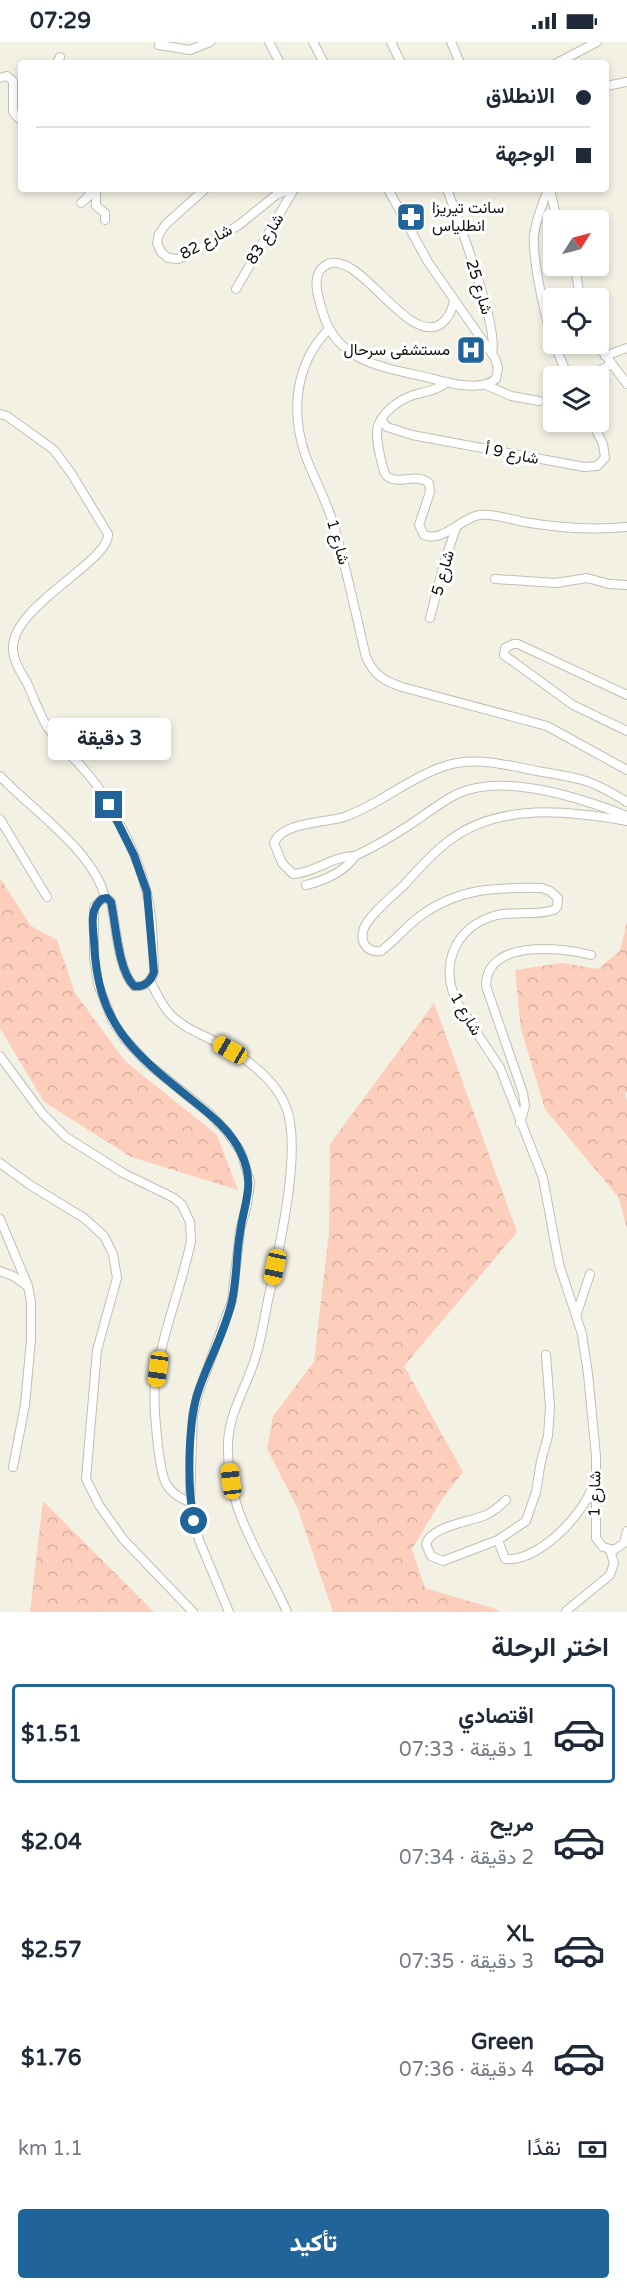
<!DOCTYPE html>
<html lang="ar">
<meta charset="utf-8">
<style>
body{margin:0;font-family:"Varela Round",Vazirmatn,sans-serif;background:#f6f6f7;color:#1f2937;direction:rtl;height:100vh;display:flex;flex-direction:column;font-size:22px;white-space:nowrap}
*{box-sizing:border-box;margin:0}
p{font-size:20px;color:#747a83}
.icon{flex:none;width:33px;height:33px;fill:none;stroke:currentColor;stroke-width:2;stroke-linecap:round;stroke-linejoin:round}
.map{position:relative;height:1570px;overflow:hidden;direction:ltr}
.details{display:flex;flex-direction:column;background:#fff;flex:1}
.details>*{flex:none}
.top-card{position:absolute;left:18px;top:18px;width:591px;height:132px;border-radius:6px;box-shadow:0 3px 9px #0003;direction:rtl;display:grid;align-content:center;height:132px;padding:0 18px;background:#fff}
.needle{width:39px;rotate:54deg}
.fabs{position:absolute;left:543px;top:168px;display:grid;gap:12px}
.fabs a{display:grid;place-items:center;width:66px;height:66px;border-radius:6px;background:#fff;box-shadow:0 3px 9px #0003;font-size:30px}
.end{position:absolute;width:27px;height:27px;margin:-14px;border:8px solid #206499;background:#fff;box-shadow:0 0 0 3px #fff}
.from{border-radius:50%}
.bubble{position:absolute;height:42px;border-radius:6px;background:#fff;box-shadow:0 3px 9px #0003;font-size:20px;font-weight:800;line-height:42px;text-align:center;direction:rtl}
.car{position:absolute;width:18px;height:36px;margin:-18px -9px;border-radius:8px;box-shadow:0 0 4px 2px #0007;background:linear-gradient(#f5c518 24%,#345 0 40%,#f5c518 0 76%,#345 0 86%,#f5c518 0)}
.top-card b{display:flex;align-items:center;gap:21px;height:57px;font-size:22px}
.top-card b+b{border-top:2px solid #e0e1e3}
.top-card i{width:15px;height:15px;background:#1f2937}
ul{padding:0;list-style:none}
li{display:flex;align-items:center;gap:18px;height:99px;margin:0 12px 9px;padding:0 6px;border:3px solid transparent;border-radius:6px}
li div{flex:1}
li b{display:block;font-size:22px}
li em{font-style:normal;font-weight:800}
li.active{border-color:#206499}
li>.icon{width:54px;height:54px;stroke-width:1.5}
h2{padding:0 18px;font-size:27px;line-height:72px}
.pay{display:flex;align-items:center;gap:15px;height:66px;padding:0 18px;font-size:22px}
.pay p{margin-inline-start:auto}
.cta{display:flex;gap:12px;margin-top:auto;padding:12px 18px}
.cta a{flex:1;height:69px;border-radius:6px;background:#206499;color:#fff;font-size:24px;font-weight:800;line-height:69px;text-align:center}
.status{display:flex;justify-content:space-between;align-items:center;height:42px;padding:0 30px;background:#fff;direction:ltr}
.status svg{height:16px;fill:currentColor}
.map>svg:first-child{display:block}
.forest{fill:url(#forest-crowns)}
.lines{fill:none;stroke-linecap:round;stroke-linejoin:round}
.minor-casing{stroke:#c0bfb2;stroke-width:10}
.minor{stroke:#fff;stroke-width:8}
.route{stroke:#206499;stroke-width:8}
.labels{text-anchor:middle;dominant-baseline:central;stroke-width:6;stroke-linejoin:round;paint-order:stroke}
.poi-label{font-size:16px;fill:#11110d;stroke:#fff;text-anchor:start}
.street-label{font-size:16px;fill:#11110d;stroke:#fff}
</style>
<div class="status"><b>07:29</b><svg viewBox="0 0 49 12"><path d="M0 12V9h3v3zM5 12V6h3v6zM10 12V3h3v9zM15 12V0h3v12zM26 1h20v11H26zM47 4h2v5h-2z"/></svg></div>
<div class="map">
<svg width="627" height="1570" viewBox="0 0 627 1570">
<defs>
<pattern id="forest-crowns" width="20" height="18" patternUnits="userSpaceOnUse" patternTransform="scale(1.5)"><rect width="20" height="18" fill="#fccebb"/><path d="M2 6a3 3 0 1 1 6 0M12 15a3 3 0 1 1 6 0" fill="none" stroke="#d7b0a0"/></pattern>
</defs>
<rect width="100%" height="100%" fill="#f3f1e4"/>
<g class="forest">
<path d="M 0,836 L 31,884 L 57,898 L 75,951 L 125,1019 L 217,1093 L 238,1148 L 131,1115 L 44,1060 L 0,986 Z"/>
<path d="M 627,880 L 627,1050 L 625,1051 L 627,1059 L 627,1187 L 619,1156 L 545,1067 L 521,987 L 515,928 L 562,921 L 598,927 L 620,909 Z"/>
<path d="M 434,961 L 517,1190 L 404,1324 L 463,1430 L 442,1457 L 412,1507 L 425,1546 L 496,1567 L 499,1570 L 333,1570 L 297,1465 L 267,1407 L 273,1374 L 314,1320 L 329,1190 L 330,1102 Z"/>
<path d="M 43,1459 L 154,1570 L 30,1570 Z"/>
</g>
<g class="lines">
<g class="minor-casing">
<g id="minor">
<path d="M 269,0 L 280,21"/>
<path d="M 313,0 L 324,21"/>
<path d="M 391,0 L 401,21"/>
<path d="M 451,0 L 460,21"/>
<path d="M 159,3 L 190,8 L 210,0"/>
<path d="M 57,21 L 60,15"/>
<path d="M 557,21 L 597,0"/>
<path d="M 0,36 L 7,34 L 13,39 L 13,69 L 15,73 L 21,78"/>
<path d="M 606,44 L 627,40"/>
<path d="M 96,147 L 96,164 L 105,171 L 105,178"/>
<path d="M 205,147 L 166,182 L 159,192 L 157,201 L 161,210 L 168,216 L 178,217 L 195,209 L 239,183 L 276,153 L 290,147"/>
<path d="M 388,147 L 428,220 L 495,316 L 498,326 L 496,337 C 480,350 448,341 430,336 C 383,325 336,321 322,268 C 319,258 315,246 317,236 C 318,230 322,225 328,222 C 361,209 407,304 441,282 C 449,276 452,269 454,259"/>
<path d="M 447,147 C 458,178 499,285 492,311"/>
<path d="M 548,147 C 543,162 536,177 534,193 C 532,215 545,278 554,300"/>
<path d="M 550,147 L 557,178"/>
<path d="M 81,161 L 88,155 L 91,147"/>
<path d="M 575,224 L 580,256"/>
<path d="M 236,247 L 294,147"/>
<path d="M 328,288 C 295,322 290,370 306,415 C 314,436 325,456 332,478 C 346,523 355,569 366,615 C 374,633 384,639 402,645 L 547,684 L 627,728"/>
<path d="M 554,302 L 568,334"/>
<path d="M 597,302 L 627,342"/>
<path d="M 605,314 L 627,306"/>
<path d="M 591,334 L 611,322"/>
<path d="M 447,340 C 438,348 428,349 417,352 C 401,356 379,371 377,389 C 376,402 381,417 384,430 C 393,447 415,429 429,441 L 430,450 L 419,483 L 424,493 C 443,501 461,476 479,473 C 495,471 514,479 530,481 C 561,486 595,488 627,485"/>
<path d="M 486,343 L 511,354 L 539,359"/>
<path d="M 549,358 L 554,357"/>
<path d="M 0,372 L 7,374 L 54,408 L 71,431 L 108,492 C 110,520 10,564 13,608 C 14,621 21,630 27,641 C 34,656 39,672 48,686 C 63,707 83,724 98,745 C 118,776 137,812 146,848 C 153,874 153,903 154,930 C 151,939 144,946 134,944 C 118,928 116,883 111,860 L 107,856 L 102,857 L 94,865 L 94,915 L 98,942 L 113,980 L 124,996 L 147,1021 L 209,1071 L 227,1090 L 241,1110 L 250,1140 L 247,1163 L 240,1188 L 232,1259 L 198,1352 L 193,1373 L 190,1460"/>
<path d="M 381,378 L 387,385 L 412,393 L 584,425 L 597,424 L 605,416 L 603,402 L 592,380"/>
<path d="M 495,537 L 556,541 L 587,536 L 609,542 L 627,543"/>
<path d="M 430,576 L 445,518 L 456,486"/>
<path d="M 627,653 L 518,602 L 513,602 L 505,606 L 504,613 L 573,663 L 627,689"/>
<path d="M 0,734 C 32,768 95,810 105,856"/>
<path d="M 0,777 L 47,855"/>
<path d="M 627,779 C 569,769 501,760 450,798 C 433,810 419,827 404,843 C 393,854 370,872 364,886 C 359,900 367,911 381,909 C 395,899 405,885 419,875 C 457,846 496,845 542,846 L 550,849 L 558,856 L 557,865 L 554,868 C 536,874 515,869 497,873 C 455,884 438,924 458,962 L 500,1026 L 543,1136 L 559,1222 L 582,1292 L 588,1332 L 596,1414 L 596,1496 L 603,1505 L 614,1508 L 624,1501 L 627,1489"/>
<path d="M 355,814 C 332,814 315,831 293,832 L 282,821 L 274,801 C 282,780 325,781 344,775 C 379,763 407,737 442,725 C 473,713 506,723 537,729 C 553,732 570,734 586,739 C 601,744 614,752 627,760"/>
<path d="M 306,843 C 323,839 345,830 355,814 C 374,805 393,794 411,782 C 426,772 441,760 457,752 C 504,730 581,756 627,774"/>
<path d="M 150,939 C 156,950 162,964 171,973 C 184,986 199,991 214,999 C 241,1012 275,1036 286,1065 C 303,1107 278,1212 268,1258 C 264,1278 261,1300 254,1320 C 245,1347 229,1372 228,1401 C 226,1471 261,1511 287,1570"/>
<path d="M 0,1014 L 42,1071 L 66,1095 L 123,1131 L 174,1156 L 182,1163 L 190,1180 L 191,1199 C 181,1247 161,1293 155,1342 C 153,1363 156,1384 158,1405 C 162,1433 162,1450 190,1460 L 199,1498 L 229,1570"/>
<path d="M 520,1081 L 525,1064 L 523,1051 L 486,944 C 486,897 561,905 591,913"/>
<path d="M 0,1121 L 30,1143 L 84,1176 L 104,1194 L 113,1212 L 117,1236 L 97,1308 L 86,1437 L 99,1463 L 123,1497 L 193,1570"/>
<path d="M 0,1177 L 28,1244 L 31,1260 L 31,1298 L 25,1363 L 13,1425"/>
<path d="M 0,1229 L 13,1234 L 26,1243"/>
<path d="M 576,1274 L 590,1232"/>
<path d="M 546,1313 L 550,1365 L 548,1394 L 541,1419 L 536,1450 L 526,1479 L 498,1498 L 505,1517 C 539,1520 584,1472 593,1443"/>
<path d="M 498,1498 L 443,1519 L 431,1514 L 426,1502 C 431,1484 470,1480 486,1473 C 494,1469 500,1464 506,1458"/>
<path d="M 566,1569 L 610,1533 L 614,1521 L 610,1508"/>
</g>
</g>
<use href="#minor" class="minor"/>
</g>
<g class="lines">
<path class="route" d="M 109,763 L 134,813 L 147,850 L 154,930 C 151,939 144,946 134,944 C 118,928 116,883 111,860 L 107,856 L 102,857 C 89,867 93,885 94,899 C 97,982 132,1010 192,1058 C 211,1073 231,1089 241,1111 C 256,1143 244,1160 240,1191 C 236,1213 237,1237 232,1259 C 225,1291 207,1321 197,1353 C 188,1384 187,1448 194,1479"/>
</g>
<defs>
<g id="pharmacy-square" transform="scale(1.5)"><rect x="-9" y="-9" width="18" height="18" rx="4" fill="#206499" stroke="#fff"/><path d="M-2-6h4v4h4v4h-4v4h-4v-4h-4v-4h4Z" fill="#fff"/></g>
<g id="hospital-square" transform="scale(1.5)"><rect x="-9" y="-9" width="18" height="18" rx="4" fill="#206499" stroke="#fff"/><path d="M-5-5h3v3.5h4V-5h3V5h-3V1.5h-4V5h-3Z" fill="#fff"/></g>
</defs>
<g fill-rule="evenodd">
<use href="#pharmacy-square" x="411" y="175"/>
<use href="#hospital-square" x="471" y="308"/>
</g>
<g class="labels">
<g class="poi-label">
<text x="432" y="166">سانت تيريزا<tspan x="432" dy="18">انطلياس</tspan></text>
<text x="450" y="308" text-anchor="end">مستشفى سرحال</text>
</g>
<g class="street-label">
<text transform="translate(265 197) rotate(-58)">شارع 83</text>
<text transform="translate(206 200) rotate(-28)">شارع 82</text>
<text transform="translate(479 245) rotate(73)">شارع 25</text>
<text transform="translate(512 412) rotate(11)">شارع 9 أ</text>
<text transform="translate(338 500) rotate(74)">شارع 1</text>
<text transform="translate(443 531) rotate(-74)">شارع 5</text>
<text transform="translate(466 972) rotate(60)">شارع 1</text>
<text transform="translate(595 1452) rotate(-89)">شارع 1</text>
</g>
</g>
</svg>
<div class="fabs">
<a><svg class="needle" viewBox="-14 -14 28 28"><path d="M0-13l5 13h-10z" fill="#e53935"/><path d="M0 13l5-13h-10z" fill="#747a83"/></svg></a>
<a><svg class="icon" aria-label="locate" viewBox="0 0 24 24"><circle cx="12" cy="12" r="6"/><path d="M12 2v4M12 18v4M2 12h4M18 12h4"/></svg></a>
<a><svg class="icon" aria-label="layers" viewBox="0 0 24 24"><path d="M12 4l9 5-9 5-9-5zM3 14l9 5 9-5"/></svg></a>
</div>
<i class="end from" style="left:194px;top:1479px"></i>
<i class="end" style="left:109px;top:763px"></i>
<div class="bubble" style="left:48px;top:676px;width:123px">3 دقيقة</div>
<i class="car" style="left:230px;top:1008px;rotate:300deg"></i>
<i class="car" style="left:275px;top:1225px;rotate:192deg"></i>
<i class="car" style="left:158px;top:1327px;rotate:188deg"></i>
<i class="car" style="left:231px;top:1439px;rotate:353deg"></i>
<div class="top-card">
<b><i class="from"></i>الانطلاق</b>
<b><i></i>الوجهة</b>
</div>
</div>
<section class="details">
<h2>اختر الرحلة</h2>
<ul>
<li class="active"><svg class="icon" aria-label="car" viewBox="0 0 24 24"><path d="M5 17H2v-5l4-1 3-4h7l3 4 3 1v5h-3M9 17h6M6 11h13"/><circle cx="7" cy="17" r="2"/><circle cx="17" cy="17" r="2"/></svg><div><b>اقتصادي</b><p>1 دقيقة · 07:33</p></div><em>$1.51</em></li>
<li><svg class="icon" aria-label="car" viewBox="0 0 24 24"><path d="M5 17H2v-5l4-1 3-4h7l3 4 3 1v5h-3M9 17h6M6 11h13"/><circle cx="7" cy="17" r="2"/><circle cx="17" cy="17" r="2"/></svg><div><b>مريح</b><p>2 دقيقة · 07:34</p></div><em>$2.04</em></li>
<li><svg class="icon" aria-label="car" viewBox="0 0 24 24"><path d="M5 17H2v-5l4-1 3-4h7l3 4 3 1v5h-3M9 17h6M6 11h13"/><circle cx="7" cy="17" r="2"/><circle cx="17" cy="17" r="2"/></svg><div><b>XL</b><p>3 دقيقة · 07:35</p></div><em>$2.57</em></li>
<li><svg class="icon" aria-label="car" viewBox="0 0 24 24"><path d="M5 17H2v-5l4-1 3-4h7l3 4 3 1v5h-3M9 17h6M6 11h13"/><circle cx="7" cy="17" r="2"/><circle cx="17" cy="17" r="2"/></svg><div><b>Green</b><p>4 دقيقة · 07:36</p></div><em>$1.76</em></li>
</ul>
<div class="pay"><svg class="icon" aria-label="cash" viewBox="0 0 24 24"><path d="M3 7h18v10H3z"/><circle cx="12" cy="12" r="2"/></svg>نقدًا<p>1.1 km</p></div>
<div class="cta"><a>تأكيد</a></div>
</section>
